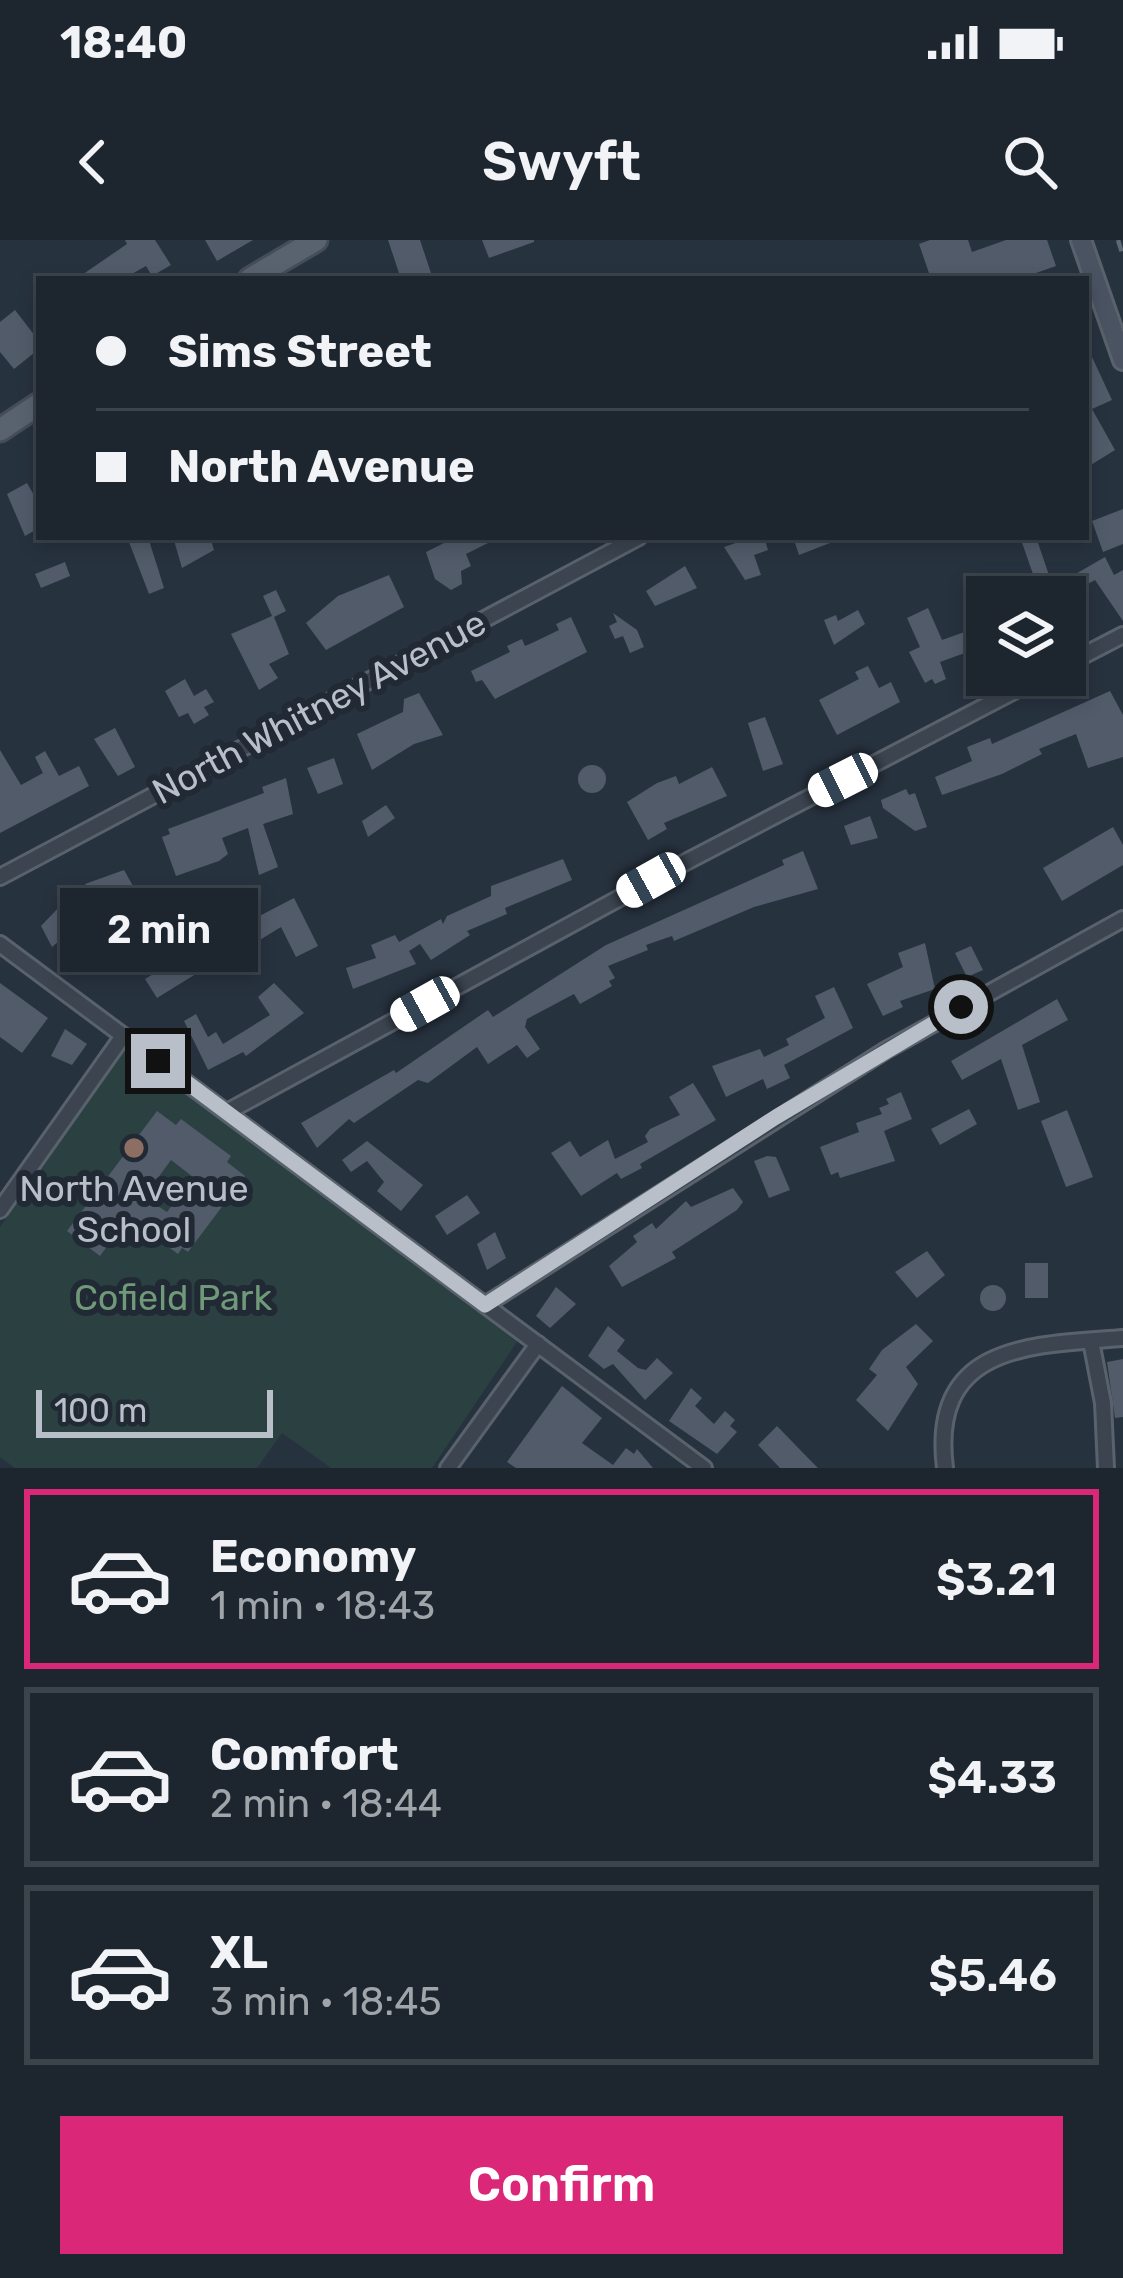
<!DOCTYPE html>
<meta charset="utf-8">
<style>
body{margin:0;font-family:Rubik,sans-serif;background:#252e37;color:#f1f3f6;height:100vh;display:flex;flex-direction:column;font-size:45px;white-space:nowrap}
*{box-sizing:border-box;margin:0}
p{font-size:39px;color:#a0a5aa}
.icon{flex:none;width:66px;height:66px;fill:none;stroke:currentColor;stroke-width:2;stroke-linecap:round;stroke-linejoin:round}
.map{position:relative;height:1228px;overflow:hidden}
.side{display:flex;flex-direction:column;background:#1d262f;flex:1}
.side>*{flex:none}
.top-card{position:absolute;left:36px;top:36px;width:1053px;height:264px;border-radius:0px;box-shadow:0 6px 18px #0003,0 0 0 3px #3b434b;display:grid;align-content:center;height:264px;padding:0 60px;background:#1d262f}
.buttons{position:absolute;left:966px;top:336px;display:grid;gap:24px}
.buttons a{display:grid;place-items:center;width:120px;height:120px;border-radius:0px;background:#1d262f;box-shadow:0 6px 18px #0003,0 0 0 3px #3b434b;font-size:60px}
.scale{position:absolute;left:36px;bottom:30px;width:237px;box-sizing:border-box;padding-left:12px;border:6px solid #b8bfc9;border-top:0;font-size:33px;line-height:42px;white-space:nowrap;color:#b8bfc9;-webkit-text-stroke:9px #202934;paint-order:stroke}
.end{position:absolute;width:54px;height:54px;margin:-27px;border:15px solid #b8bfc9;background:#111;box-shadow:0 0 0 6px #111}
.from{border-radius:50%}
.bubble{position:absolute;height:84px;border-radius:0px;background:#1d262f;box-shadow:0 6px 18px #0003,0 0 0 3px #3b434b;font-size:39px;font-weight:600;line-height:84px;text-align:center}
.car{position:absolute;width:36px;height:72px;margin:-36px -18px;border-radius:15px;box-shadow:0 0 9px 3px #0007;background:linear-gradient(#fff 24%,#345 0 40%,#fff 0 76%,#345 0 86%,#fff 0)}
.top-card b{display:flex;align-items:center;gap:42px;height:114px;font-size:45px}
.top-card b+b{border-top:3px solid #3b434b}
.top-card i{width:30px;height:30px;background:#f1f3f6}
ul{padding:21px 0 0;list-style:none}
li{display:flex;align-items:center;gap:36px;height:180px;margin:0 24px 18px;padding:0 36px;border:6px solid #3b434b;border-radius:0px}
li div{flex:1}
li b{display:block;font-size:45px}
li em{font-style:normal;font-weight:600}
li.selected{border-color:#db2777}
li>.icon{width:108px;height:108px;stroke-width:1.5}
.cta{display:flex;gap:24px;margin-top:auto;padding:24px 60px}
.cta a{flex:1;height:138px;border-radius:0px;background:#db2777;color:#fff;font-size:48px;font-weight:600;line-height:138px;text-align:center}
.status{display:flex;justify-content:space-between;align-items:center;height:84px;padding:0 60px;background:#1d262f;direction:ltr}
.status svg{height:33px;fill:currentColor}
header{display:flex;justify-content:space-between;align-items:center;height:156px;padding:0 60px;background:#1d262f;font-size:54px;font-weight:600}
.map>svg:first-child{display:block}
.green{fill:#2a4041}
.building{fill:#515b6a;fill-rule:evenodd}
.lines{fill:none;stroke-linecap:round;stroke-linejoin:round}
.street-casing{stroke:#59626c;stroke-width:20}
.secondary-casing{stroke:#59626c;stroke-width:24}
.primary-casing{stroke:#454d58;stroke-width:27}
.street{stroke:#3b444f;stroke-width:14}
.secondary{stroke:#495362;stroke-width:18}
.primary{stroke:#59636f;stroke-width:21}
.rail{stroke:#5e6876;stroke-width:4.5;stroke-dasharray:12 12;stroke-linecap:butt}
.route{stroke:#b8bfc9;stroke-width:15}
.education-dot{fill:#8d6e63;stroke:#202934;stroke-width:4.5}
.labels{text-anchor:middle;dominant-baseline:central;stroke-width:12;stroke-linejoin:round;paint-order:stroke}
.street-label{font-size:36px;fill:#b8bfc9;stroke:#202934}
.poi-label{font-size:36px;fill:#b8bfc9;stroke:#202934}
.park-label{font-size:36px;fill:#709979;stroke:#202934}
</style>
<div class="status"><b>18:40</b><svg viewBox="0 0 49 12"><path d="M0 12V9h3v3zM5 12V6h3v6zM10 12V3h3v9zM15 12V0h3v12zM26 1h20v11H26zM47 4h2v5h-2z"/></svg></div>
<header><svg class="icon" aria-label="back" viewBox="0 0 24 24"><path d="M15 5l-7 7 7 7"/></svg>Swyft<svg class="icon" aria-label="search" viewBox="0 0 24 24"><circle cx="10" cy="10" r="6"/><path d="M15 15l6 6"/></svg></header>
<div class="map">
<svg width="1123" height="1228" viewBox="0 0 1123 1228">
<rect width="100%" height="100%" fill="#27323f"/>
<path class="green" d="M 124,809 L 521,1096 L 432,1228 L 331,1228 L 282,1193 L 257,1228 L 15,1228 L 0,1217 L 0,987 Z"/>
<g class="building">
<path d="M 125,0 L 155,0 L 171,25 L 152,36 L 146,26 L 123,39 L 76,39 L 127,4 Z"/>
<path d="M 205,0 L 253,0 L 217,21 Z"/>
<path d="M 388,0 L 420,0 L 433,39 L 401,39 Z"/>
<path d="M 482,0 L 534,0 L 534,2 L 489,18 Z"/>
<path d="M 930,0 L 968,0 L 972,12 L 1006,0 L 1047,0 L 1056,26 L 1019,39 L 931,39 L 919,4 Z"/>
<path d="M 15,70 L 39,101 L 39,109 L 14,129 L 0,112 L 0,82 Z"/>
<path d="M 1086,104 L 1112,160 L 1092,169 L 1115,210 L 1086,228 Z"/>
<path d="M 27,243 L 39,264 L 39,288 L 25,296 L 7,254 Z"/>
<path d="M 1123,269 L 1123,304 L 1103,312 L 1092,281 Z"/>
<path d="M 127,297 L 148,297 L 164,348 L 149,354 Z"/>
<path d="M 173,297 L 210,297 L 214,310 L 182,328 Z"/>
<path d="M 456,297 L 500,297 L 466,314 L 471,326 L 461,331 L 462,344 L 451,350 L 435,339 L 426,312 Z"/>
<path d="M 753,297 L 764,297 L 768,310 L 754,315 L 761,335 L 745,340 L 724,307 Z"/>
<path d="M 793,297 L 843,297 L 843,298 L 799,315 Z"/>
<path d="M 1020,297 L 1036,297 L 1053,347 L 1105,317 L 1114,335 L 1123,330 L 1123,381 L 1095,340 L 1064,357 L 1034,357 L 1040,354 Z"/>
<path d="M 65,322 L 70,336 L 41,348 L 35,334 Z"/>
<path d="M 685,326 L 697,348 L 655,366 L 646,351 Z"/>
<path d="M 389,335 L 404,367 L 326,410 L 306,383 L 338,356 Z"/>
<path d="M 276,350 L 286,371 L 274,377 L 289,414 L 269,424 L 278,438 L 259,450 L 231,394 L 272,376 L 263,356 Z"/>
<path d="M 928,368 L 942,400 L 987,384 L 987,405 L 940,422 L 946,439 L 935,444 L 932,439 L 925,443 L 909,412 L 920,407 L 907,378 Z"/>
<path d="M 858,370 L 865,384 L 834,405 L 824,380 L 836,375 L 838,381 Z"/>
<path d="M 613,373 L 637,390 L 644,407 L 630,413 L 623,396 L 615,399 L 609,386 L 617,382 Z"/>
<path d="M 571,377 L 587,412 L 495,459 L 482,440 L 476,442 L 471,431 L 510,412 L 507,406 L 522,399 L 525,406 L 532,403 L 559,390 L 556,384 Z"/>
<path d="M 868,426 L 879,448 L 891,442 L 900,462 L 837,495 L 819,460 L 859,439 L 855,432 Z"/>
<path d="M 185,439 L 194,456 L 206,449 L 214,462 L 204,467 L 209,475 L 194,484 L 188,473 L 179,477 L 165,451 Z"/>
<path d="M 1110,451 L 1123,475 L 1123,517 L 1088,528 L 1076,494 L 1039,509 L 1042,514 L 1002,534 L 942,555 L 935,537 L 972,521 L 967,507 L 990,498 L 992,504 Z"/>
<path d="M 419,453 L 443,495 L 414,504 L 372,530 L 357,494 L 403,472 L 404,459 Z"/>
<path d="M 765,477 L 783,524 L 763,531 L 748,483 Z"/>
<path d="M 115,488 L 135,527 L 118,536 L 94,499 Z"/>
<path d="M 0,510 L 21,545 L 43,533 L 35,517 L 45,511 L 59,536 L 79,526 L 89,546 L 0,593 Z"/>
<path d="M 334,518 L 343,544 L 318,554 L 307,528 Z"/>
<circle cx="592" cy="539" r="14"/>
<path d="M 712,527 L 727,556 L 664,583 L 667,589 L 648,600 L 627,562 L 657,543 L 676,536 L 679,544 Z"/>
<path d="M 286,538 L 293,574 L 263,584 L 278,627 L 259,635 L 248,588 L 222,598 L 228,614 L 219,621 L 176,636 L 162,597 L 170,594 L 168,589 L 264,553 L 262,547 Z"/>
<path d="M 906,549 L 909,555 L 915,553 L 927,587 L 915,591 L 883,568 L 881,560 Z"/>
<path d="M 386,565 L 395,578 L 368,597 L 362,581 Z"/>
<path d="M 870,576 L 878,598 L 851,605 L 844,586 Z"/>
<path d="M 1113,587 L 1123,605 L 1123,625 L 1062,661 L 1043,628 Z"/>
<path d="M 803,611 L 818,649 L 754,667 L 674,701 L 672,696 L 646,705 L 648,710 L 608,726 L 615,738 L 609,741 L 612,746 L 580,764 L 574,754 L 527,779 L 525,787 L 540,809 L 527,818 L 517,805 L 488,824 L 477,807 L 428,843 L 418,840 L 354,883 L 349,879 L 317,908 L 301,883 L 394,830 L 396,833 L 488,770 L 493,777 L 606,705 L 784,625 L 782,620 Z"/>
<path d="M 563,619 L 572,640 L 505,668 L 507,674 L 467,691 L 470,695 L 431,720 L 420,704 L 409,711 L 416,724 L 353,749 L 346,728 L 376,718 L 371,705 L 395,695 L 399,702 L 441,679 L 443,684 L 447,676 L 491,656 L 491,646 Z"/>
<path d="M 124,630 L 133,646 L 97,665 L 85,644 Z"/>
<path d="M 294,658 L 318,706 L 296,717 L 281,687 L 253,704 L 242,685 Z"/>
<path d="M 71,663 L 84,680 L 52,707 L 41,686 L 62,664 L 65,668 Z"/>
<path d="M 925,703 L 935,749 L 900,761 L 903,767 L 883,776 L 867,744 L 903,727 L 898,713 Z"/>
<path d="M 971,706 L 983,730 L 967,737 L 955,713 Z"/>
<path d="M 188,713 L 199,732 L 157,758 L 145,739 Z"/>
<path d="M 0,743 L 48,778 L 22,813 L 0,797 Z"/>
<path d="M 274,743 L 304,773 L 246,816 L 243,812 L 208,830 L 184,781 L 196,774 L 208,797 L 216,792 L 223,804 L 270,775 L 258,757 Z"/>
<path d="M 834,747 L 853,788 L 784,825 L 790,838 L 767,849 L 763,839 L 726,857 L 712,826 L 760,809 L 764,817 L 789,805 L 786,799 L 825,778 L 815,756 Z"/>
<path d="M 1057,759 L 1068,780 L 1022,805 L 1040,862 L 1018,870 L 1001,819 L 962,840 L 951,821 Z"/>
<path d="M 65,789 L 87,804 L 72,825 L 51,816 Z"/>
<path d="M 693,843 L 716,880 L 640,924 L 642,928 L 621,939 L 617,933 L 581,956 L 551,913 L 570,901 L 580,917 L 608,900 L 615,919 L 648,902 L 645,896 L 650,889 L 680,875 L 669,857 Z"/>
<path d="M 901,852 L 912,879 L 884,891 L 895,921 L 840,938 L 838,932 L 831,935 L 820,907 L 859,892 L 856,883 L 882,874 L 879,868 L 889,864 L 886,859 Z"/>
<path d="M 969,869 L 977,884 L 940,905 L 931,889 Z"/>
<path d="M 1067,870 L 1093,937 L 1066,947 L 1041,881 Z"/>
<path d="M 157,871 L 176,885 L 181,879 L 231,916 L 227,922 L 245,936 L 188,1012 L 182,1008 L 178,1014 L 128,977 L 100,1016 L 67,991 ZM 171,920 L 193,937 L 167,972 L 144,957 Z"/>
<path d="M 367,901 L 423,945 L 401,971 L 377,951 L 384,942 L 367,921 L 351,932 L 342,920 Z"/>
<path d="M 767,916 L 776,917 L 790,950 L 769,958 L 754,921 Z"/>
<path d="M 733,948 L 743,962 L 737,970 L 672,1012 L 676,1018 L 622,1047 L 609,1026 L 637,1002 L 633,996 L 652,983 L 656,989 L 686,961 L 691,967 Z"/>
<path d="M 467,955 L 480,973 L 447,995 L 435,976 Z"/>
<path d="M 495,992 L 506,1018 L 487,1030 L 477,1004 Z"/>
<path d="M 927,1011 L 945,1035 L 917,1058 L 895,1032 Z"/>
<rect x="1025" y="1023" width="23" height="35"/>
<circle cx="993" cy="1058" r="13"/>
<path d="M 556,1047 L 576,1064 L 550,1088 L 536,1076 Z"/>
<path d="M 916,1084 L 933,1101 L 906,1127 L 918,1144 L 888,1191 L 856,1160 L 877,1135 L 869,1129 L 882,1110 Z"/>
<path d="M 608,1086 L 625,1100 L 617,1111 L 638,1128 L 646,1130 L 657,1118 L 673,1133 L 645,1160 L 613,1124 L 604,1129 L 588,1116 Z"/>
<path d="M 1123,1119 L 1123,1177 L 1115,1178 L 1107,1122 Z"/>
<path d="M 562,1146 L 602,1178 L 582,1203 L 613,1225 L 626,1208 L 634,1214 L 637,1209 L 653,1228 L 516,1228 L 507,1222 Z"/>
<path d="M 691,1148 L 702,1158 L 695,1166 L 714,1184 L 725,1171 L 735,1180 L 730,1186 L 737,1192 L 717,1214 L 669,1181 Z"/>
<path d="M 777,1186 L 809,1219 L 818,1228 L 780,1228 L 758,1205 Z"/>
</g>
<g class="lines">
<g class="street-casing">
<g id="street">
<path d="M 1065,425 L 1123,395"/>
<path d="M 0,637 L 639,297"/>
<path d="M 0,704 L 704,1228"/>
<path d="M 227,872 L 682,624 L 1045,435"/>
<path d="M 0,970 L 123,796"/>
<path d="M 485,1065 L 886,810 L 1123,679"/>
<path d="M 1091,1101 L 1103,1163 L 1106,1228"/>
<path d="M 448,1228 L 538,1104"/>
<path d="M 945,1228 C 929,1102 1035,1105 1123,1098"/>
</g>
</g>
<g class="secondary-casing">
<path id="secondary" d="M 1081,0 L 1123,120"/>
</g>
<g class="primary-casing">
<g id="primary">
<path d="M 250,39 L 316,0"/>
<path d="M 0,190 L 39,164"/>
</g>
</g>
<use href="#street" class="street"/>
<use href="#secondary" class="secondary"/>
<use href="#primary" class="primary"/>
<path class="rail" d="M 1118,0 L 1123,16"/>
</g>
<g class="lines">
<path class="route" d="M 158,821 L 485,1065 L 776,877 L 961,767"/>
</g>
<circle class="education-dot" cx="134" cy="908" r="12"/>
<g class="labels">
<g class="street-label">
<text transform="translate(319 467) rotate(-28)">North Whitney Avenue</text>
</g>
<g class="poi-label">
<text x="134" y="948">North Avenue<tspan x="134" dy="41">School</tspan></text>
</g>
<g class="park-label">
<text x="173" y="1057">Cofield Park</text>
</g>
</g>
</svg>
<div class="buttons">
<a><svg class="icon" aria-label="layers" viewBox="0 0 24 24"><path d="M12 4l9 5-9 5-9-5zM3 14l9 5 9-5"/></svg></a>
</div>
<div class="scale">100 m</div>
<i class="end from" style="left:961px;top:767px"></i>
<i class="end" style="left:158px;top:821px"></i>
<div class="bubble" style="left:60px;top:648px;width:198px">2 min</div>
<i class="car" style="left:843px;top:540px;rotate:243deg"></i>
<i class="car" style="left:651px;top:640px;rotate:241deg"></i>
<i class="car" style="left:425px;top:764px;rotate:241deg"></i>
<div class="top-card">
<b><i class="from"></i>Sims Street</b>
<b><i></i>North Avenue</b>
</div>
</div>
<section class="side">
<ul>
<li class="selected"><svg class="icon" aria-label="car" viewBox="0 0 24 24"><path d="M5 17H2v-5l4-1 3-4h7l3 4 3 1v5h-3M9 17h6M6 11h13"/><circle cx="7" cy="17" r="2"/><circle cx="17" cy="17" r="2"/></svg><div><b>Economy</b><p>1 min · 18:43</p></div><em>$3.21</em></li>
<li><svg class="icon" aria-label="car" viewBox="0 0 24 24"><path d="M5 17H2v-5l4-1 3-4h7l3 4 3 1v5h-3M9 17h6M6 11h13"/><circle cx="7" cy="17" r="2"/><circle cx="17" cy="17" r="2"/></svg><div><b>Comfort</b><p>2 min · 18:44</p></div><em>$4.33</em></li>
<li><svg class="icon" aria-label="car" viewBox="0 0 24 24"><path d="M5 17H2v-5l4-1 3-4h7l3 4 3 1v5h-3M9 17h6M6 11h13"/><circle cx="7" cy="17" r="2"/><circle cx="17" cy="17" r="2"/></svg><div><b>XL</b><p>3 min · 18:45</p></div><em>$5.46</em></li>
</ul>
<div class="cta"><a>Confirm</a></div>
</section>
